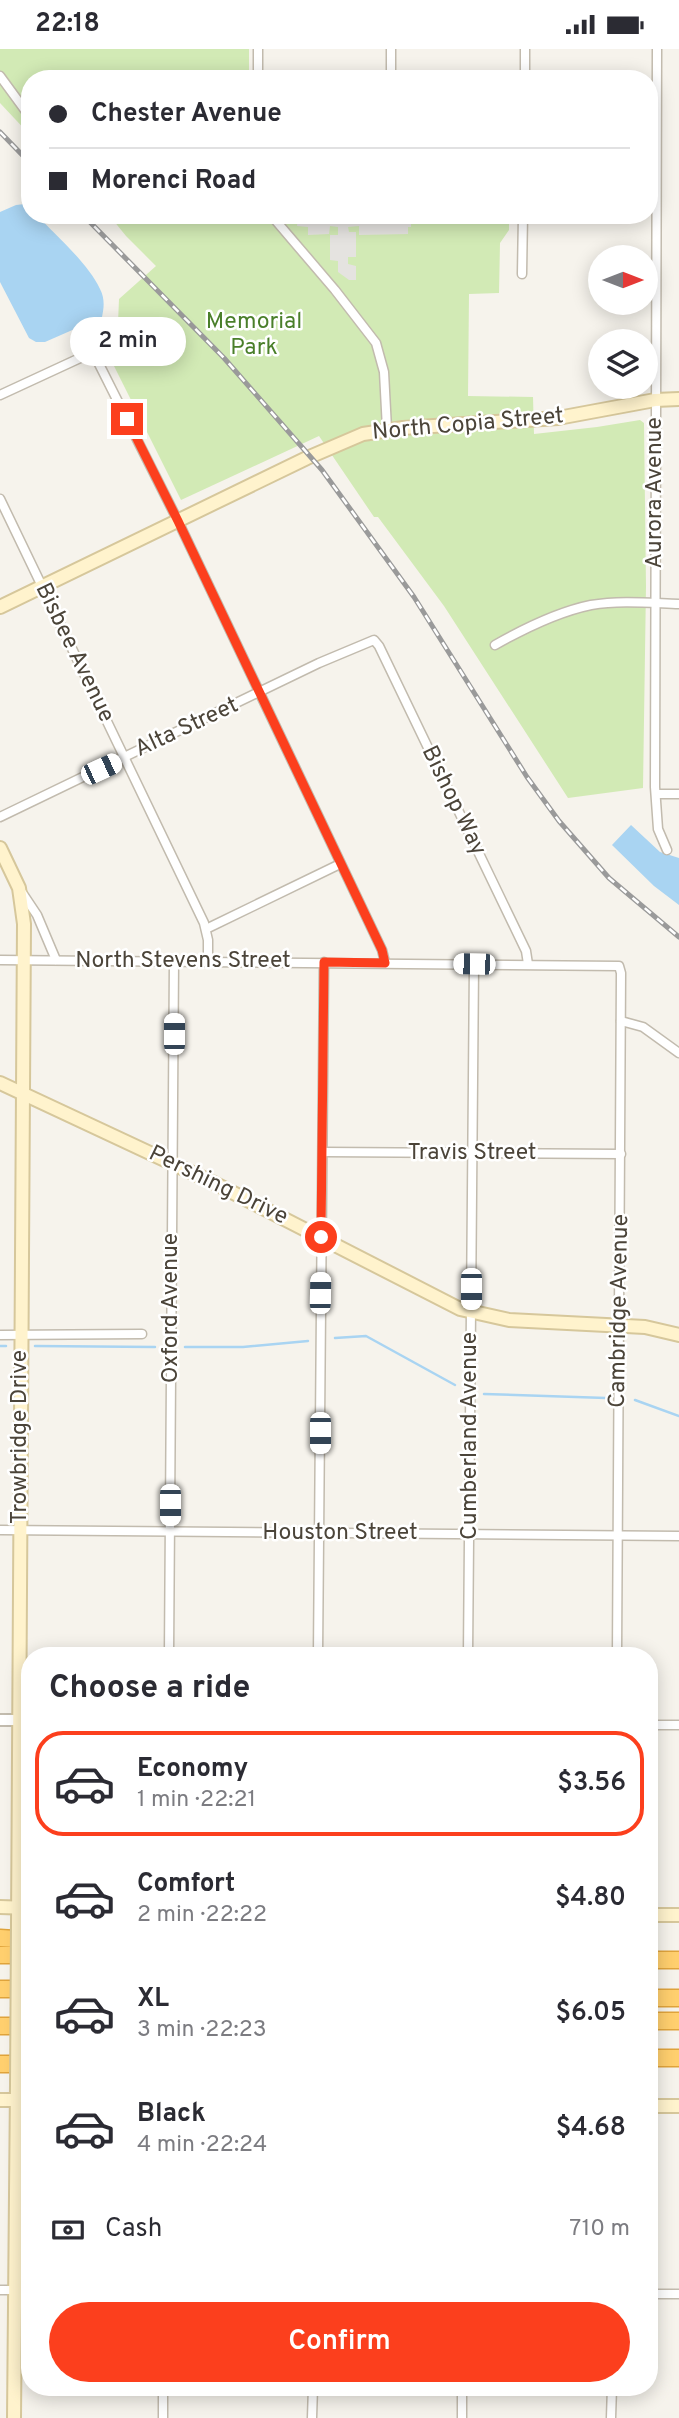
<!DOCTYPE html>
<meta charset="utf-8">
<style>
body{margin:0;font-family:Overpass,sans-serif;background:#f2f2f3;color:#2b2b33;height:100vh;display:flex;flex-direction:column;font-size:26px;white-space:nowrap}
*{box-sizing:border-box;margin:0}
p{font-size:23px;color:#7c7c81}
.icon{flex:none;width:38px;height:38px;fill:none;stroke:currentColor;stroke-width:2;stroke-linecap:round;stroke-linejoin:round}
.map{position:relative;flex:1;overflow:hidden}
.panel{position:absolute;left:21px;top:1598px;width:637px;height:749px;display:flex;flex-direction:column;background:#fff;border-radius:28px;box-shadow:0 4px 18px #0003}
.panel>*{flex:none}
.top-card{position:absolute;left:21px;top:21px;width:637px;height:154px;border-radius:28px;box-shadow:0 4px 18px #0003;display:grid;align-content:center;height:154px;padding:0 28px;background:#fff}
.needle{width:46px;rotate:90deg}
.buttons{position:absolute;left:588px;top:196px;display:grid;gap:14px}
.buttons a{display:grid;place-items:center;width:70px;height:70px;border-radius:50%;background:#fff;box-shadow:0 4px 18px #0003;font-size:35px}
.end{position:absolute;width:32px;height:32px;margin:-16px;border:9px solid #fc3f1d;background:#fff;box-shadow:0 0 0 4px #fff}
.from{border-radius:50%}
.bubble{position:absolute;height:49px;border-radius:24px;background:#fff;box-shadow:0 4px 18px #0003;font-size:23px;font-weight:600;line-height:49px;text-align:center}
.car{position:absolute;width:21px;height:42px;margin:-21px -10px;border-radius:9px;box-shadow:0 0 5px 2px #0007;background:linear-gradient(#fff 24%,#345 0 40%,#fff 0 76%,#345 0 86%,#fff 0)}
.top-card b{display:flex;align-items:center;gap:24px;height:66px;font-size:26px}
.top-card b+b{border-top:2px solid #e1e1e2}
.top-card i{width:18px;height:18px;background:#2b2b33}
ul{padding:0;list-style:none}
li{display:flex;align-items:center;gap:21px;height:105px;margin:0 14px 10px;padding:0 14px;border:4px solid transparent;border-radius:28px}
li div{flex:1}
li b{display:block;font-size:26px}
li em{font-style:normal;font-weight:600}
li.current{border-color:#fc3f1d}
li>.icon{width:63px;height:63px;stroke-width:1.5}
h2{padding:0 28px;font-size:32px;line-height:84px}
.pay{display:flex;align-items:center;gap:18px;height:77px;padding:0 28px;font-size:26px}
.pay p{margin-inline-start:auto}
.button{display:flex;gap:14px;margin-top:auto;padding:14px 28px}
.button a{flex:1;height:80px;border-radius:42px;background:#fc3f1d;color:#fff;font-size:28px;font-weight:600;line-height:80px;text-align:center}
.status{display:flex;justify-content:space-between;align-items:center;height:49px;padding:0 35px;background:#fff;direction:ltr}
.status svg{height:19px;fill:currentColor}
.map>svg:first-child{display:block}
.green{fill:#d2eab5}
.parking{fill:#e5e3e0}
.water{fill:#a9d4f2}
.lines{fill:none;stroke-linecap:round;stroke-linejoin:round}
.stream{stroke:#a9d4f2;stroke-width:2.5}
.minor-casing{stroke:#c2bbae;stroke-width:11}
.tertiary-casing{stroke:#c2bbae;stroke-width:14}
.secondary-casing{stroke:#d6c79b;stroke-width:16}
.motorway-casing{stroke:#e0a43c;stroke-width:19}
.minor{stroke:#fff;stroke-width:8}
.tertiary{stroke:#fff;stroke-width:10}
.secondary{stroke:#fff3cd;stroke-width:12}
.motorway{stroke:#ffcf6e;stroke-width:16}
.rail-casing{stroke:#9a9a9a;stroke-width:5}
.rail{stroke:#fff;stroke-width:2.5;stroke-dasharray:8;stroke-linecap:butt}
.secondary-bridge-casing{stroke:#d6c79b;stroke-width:16;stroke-linecap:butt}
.secondary-bridge{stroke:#fff3cd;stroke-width:12}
.route{stroke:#fc3f1d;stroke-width:9}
.labels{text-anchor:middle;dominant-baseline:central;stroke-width:5;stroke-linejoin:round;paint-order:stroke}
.park-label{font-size:23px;fill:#4a7f2a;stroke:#fff}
.street-label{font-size:23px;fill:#4b4439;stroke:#fff}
</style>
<div class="status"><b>22:18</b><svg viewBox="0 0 49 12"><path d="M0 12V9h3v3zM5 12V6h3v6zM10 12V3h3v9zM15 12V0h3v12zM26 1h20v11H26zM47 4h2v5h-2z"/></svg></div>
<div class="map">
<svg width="679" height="2369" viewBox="0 0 679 2369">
<rect width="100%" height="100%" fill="#f6f3ec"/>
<g class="green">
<path d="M 0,0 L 249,0 L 249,30 L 30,30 L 30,86 L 0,54 Z"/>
<path d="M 109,166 L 509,166 L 509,181 L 500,194 L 499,244 L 469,245 L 468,347 L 533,348 L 534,385 L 597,378 L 640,371 L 644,374 L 646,537 L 643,739 L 568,749 L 444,557 L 378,468 L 374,468 L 319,387 L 181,451 L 101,291 L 104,281 L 118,274 L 119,250 L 156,217 L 126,187 Z"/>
</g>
<path class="parking" d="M 298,166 L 411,166 L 411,178 L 408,178 L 408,185 L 359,186 L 359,177 L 348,178 L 349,183 L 356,183 L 356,208 L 348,208 L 348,215 L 356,217 L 356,231 L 349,231 L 338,223 L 338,212 L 330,211 L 330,186 L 338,186 L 338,178 L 330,177 L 329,185 L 308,186 L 308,178 L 297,177 Z"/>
<g class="water">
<path d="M 25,155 L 30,159 L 30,166 L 37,166 C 56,187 88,214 100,240 C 105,249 104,259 102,268 L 45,293 L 36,293 L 29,289 L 0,233 L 0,163 L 16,156 Z"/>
<path d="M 631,776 L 660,803 L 679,809 L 679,856 L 654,837 L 612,796 Z"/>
</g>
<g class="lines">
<g class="stream">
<path d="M 335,1289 L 366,1287 L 455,1336"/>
<path d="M 0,1297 L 6,1297"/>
<path d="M 35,1297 L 155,1298"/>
<path d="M 185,1298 L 243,1298 L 308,1292"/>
<path d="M 484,1345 L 606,1349"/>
<path d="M 635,1351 L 679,1367"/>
</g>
<g class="minor-casing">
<g id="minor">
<path d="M 657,0 L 655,738 L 658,780 L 667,801"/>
<path d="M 0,27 L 30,68"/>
<path d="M 258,30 L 258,0"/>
<path d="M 391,30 L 391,0"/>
<path d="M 525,30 L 525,0"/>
<path d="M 271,166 L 335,241 L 376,294 L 384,323 L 387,380"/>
<path d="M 522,225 L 523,166"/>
<path d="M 0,346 L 93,303 L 178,472 L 382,901 L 385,913"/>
<path d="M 0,450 L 204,874 L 208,891 L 208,912"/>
<path d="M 495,596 C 525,579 557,563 591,556 C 620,551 650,554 679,555"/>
<path d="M 657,745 L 679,745"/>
<path d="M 0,768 L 319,614 L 374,591 L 379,597 L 526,902 L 528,915"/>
<path d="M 21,842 L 37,866 L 56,911"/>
<path d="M 206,880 L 340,815"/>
<path d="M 0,911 L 619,917 L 621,924 L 617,1606"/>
<path d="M 621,972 L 643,978 L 679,1004"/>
<path d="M 323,1103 L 621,1105"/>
<path d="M 0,1286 L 142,1285"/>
<path d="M 0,1481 L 679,1487"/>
<path d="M 169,1606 L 174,912"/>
<path d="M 318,1606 L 324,913"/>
<path d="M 468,1606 L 474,915"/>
<path d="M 18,1671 L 30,1671"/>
<path d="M 649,1676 L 679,1676"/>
<path d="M 0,2241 L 30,2241"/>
<path d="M 649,2245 L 679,2245"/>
<path d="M 163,2369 L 163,2338"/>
<path d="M 312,2369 L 313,2338"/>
<path d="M 462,2369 L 462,2338"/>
<path d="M 611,2369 L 612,2338"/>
</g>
</g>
<g class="tertiary-casing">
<path id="tertiary" d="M 0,1671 L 18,1671"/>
</g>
<g class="secondary-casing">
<g id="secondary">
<path d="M 0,558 L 307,409 L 363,385 L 403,379 L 558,369 L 655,351 L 679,350"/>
<path d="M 0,799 L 19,839 L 24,875 L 18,1875"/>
<path d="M 0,1034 L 214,1134 L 460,1260 L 509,1271 L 645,1278 L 679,1286"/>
<path d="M 0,1858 L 30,1859"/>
<path d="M 649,1866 L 679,1866"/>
<path d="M 0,2051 L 30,2051"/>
<path d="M 649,2057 L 679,2057"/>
<path d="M 14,2369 L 17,2035"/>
</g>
</g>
<g class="motorway-casing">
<g id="motorway">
<path d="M 0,1889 L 30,1891"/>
<path d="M 0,1906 L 30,1906"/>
<path d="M 649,1911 L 679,1911"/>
<path d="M 0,1940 L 30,1940"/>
<path d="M 649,1949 L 679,1949"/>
<path d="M 649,1972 L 679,1972"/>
<path d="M 0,1977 L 30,1977"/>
<path d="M 649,2009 L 679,2009"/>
<path d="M 0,2015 L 30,2015"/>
</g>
</g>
<use href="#minor" class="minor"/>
<use href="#tertiary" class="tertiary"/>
<use href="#secondary" class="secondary"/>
<use href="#motorway" class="motorway"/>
<g class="rail-casing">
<g id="rail">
<path d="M 0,83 L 30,114"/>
<path d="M 83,166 L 224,309 L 322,421 L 414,548 L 527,728 L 559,772 L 609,829 L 679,888"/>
</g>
</g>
<use href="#rail" class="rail"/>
<g class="secondary-bridge-casing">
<path id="secondary-bridge" d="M 17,2035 L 18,1875"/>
</g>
<use href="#secondary-bridge" class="secondary-bridge"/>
</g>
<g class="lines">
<path class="route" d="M 127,370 L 178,472 L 382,901 L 385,914 L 324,913 L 321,1188"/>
</g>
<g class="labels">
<g class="park-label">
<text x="254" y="273">Memorial<tspan x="254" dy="26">Park</tspan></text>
</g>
<g class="street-label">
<text transform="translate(468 376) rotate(-5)">North Copia Street</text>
<text transform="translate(655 444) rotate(-90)">Aurora Avenue</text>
<text transform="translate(74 604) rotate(64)">Bisbee Avenue</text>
<text transform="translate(187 679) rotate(-25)">Alta Street</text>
<text transform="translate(453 752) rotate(64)">Bishop Way</text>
<text x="183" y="912">North Stevens Street</text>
<text x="472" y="1104">Travis Street</text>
<text transform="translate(218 1137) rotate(26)">Pershing Drive</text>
<text transform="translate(171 1259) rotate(-90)">Oxford Avenue</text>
<text transform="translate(620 1262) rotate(-89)">Cambridge Avenue</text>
<text transform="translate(470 1387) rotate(-90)">Cumberland Avenue</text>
<text transform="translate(20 1388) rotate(-90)">Trowbridge Drive</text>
<text x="340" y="1484">Houston Street</text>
</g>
</g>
</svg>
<div class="buttons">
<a><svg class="needle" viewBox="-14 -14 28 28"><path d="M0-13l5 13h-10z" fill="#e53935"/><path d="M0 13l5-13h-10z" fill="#7c7c81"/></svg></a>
<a><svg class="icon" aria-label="layers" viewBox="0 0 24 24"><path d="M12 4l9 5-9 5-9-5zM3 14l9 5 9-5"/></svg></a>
</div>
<i class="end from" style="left:321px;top:1188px"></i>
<i class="end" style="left:127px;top:370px"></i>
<div class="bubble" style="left:70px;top:268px;width:116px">2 min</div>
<i class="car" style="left:101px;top:720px;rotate:65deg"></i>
<i class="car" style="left:474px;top:915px;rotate:271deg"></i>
<i class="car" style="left:174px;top:985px;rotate:0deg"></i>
<i class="car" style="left:471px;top:1240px;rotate:180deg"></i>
<i class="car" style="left:320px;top:1244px;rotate:1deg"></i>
<i class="car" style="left:320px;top:1384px;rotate:180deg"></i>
<i class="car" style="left:170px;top:1456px;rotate:180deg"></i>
<div class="top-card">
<b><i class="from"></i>Chester Avenue</b>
<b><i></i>Morenci Road</b>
</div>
<section class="panel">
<h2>Choose a ride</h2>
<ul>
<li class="current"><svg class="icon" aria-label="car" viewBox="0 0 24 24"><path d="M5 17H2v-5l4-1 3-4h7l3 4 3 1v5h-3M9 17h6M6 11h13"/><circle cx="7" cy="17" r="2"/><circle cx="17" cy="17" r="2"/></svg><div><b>Economy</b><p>1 min · 22:21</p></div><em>$3.56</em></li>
<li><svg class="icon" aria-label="car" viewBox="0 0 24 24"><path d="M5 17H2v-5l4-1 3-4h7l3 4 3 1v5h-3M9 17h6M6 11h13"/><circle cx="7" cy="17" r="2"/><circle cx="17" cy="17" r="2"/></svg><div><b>Comfort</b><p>2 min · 22:22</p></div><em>$4.80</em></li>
<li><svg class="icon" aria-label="car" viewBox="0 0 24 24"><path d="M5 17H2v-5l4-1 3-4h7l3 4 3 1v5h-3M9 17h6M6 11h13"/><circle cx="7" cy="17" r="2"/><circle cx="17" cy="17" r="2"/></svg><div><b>XL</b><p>3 min · 22:23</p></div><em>$6.05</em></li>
<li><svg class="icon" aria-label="car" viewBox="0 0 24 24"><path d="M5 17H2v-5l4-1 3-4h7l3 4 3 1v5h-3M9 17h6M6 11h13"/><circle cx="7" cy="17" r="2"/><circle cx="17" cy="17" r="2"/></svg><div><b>Black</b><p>4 min · 22:24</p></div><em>$4.68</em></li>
</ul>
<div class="pay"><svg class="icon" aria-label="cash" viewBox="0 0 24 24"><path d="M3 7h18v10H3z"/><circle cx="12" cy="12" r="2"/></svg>Cash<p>710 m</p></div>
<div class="button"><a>Confirm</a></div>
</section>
</div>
